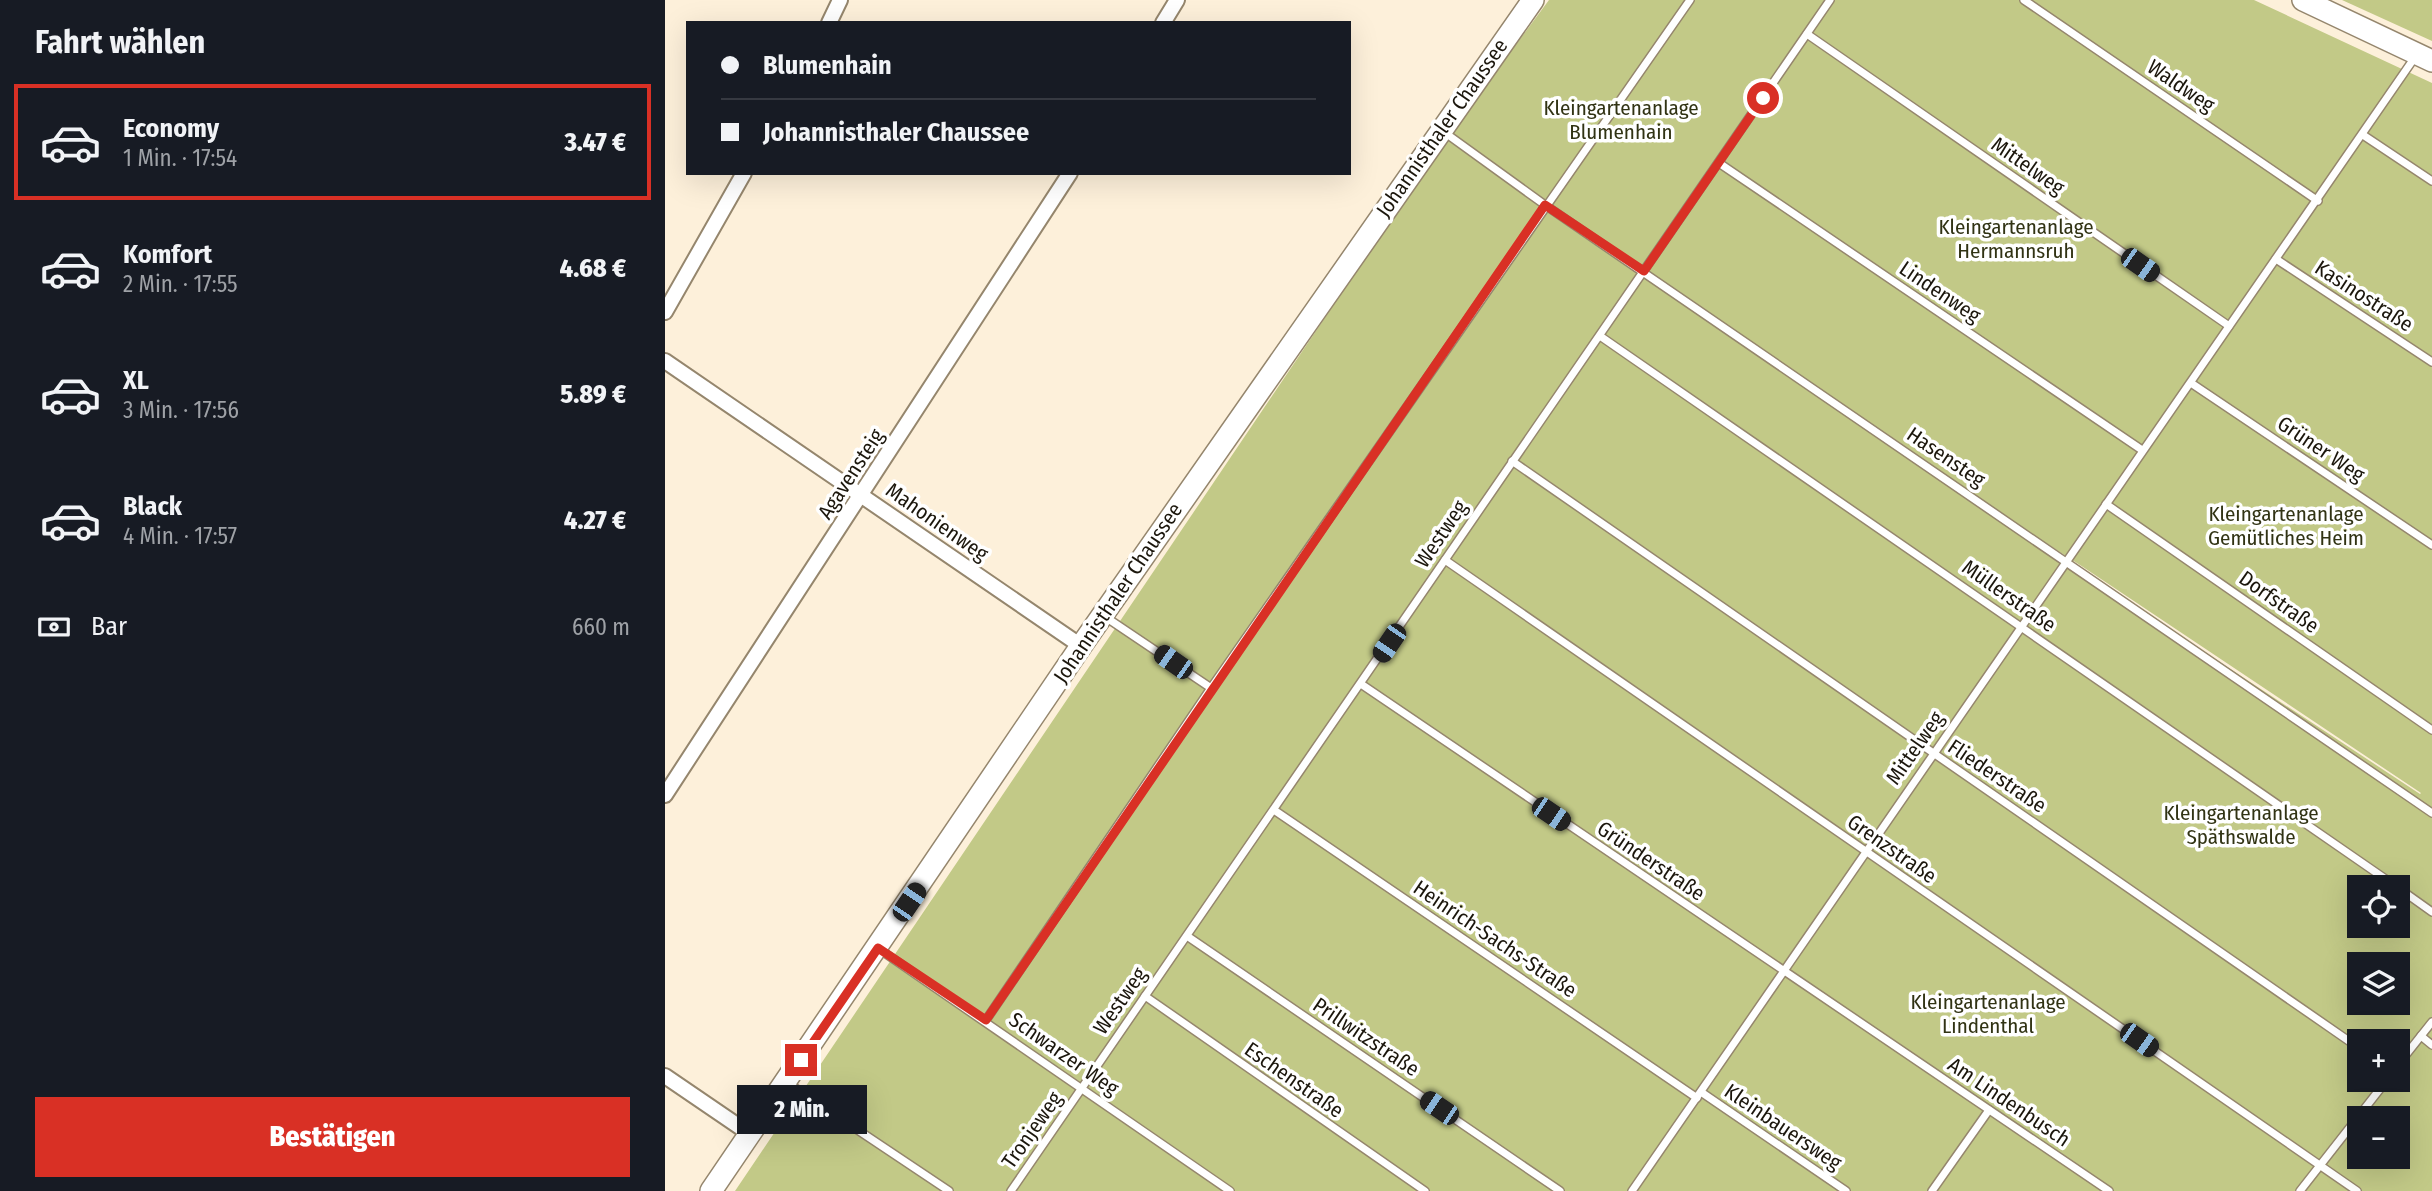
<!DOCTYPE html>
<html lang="de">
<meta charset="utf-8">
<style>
body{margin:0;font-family:"Fira Sans Condensed",sans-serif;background:#20242c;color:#f1f3f6;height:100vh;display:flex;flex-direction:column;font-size:26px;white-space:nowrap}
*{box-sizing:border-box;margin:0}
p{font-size:23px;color:#9ea1a6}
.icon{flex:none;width:38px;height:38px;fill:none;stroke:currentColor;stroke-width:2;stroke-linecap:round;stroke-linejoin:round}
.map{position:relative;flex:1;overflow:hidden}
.details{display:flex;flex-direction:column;background:#171b24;width:665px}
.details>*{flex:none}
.banner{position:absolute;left:21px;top:21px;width:665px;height:154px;border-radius:0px;box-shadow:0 7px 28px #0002;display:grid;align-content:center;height:154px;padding:0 35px;background:#171b24}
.buttons{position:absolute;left:1682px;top:875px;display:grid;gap:14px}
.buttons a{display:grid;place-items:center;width:63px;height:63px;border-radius:0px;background:#171b24;box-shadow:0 7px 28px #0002;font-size:35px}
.end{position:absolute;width:32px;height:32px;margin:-16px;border:9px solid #d93025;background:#fff;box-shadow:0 0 0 4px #fff}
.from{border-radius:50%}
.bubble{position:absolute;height:49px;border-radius:0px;background:#171b24;box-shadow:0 7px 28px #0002;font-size:23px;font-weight:800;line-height:49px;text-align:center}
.car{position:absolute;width:21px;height:42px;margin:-21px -10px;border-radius:9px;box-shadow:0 0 5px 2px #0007;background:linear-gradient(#222 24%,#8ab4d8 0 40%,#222 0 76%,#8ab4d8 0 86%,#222 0)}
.banner b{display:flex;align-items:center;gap:24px;height:66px;font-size:26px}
.banner b+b{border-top:2px solid #363941}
.banner i{width:18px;height:18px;background:#f1f3f6}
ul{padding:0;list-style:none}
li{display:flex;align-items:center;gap:21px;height:116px;margin:0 14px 10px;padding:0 21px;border:4px solid transparent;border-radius:0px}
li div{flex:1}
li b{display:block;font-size:26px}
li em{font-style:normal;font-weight:800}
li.on{border-color:#d93025}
li>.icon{width:63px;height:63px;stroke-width:1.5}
h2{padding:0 35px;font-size:32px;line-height:84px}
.pay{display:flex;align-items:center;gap:18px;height:77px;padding:0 35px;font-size:26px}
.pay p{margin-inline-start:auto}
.button{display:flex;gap:14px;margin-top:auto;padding:14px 35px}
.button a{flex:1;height:80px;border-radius:0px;background:#d93025;color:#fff;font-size:28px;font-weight:800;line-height:80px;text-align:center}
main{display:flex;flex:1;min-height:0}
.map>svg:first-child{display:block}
.green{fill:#c2c987;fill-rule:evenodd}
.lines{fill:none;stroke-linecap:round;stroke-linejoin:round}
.lane-casing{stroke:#95866d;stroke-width:10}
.street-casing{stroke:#95866d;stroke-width:18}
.secondary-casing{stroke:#95866d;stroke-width:24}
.lane{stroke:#fff;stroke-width:7}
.street{stroke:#fff;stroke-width:14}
.secondary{stroke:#fff;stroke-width:21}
.route{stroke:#d93025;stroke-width:9}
.labels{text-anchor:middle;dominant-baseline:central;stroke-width:7;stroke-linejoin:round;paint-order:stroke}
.street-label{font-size:21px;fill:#1b160c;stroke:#fff}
.park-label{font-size:21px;fill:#313314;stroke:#fff}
</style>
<main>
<section class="details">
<h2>Fahrt wählen</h2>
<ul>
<li class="on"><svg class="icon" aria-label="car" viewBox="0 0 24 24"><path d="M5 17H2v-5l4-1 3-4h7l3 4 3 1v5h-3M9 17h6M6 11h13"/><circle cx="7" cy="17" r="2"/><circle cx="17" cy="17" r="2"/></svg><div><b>Economy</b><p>1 Min. · 17:54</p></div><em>3.47 €</em></li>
<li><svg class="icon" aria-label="car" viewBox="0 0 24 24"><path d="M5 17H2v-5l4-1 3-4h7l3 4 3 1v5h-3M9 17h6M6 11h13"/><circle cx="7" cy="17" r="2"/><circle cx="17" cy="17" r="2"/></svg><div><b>Komfort</b><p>2 Min. · 17:55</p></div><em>4.68 €</em></li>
<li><svg class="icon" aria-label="car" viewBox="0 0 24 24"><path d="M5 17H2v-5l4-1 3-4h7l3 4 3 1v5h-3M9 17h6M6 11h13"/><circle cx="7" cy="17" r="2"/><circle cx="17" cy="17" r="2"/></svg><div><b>XL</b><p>3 Min. · 17:56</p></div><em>5.89 €</em></li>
<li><svg class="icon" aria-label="car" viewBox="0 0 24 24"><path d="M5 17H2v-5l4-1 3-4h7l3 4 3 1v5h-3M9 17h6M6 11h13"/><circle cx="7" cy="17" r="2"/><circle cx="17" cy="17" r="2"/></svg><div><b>Black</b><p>4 Min. · 17:57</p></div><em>4.27 €</em></li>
</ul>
<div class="pay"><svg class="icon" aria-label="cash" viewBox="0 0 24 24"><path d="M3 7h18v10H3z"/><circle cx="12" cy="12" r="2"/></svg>Bar<p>660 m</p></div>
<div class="button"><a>Bestätigen</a></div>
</section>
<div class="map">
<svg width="1767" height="1191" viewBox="0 0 1767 1191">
<rect width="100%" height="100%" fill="#fdf0da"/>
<g class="green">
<path d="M 884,0 L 1589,0 L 1767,83 L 1767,1191 L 70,1191 L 780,140 ZM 1114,371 L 1418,567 L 1756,793 L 1755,794 ZM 1694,887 L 1732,887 L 1732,926 L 1694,926 ZM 1694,964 L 1732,964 L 1732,1003 L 1694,1003 ZM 1694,1041 L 1732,1041 L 1732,1080 L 1694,1080 ZM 1694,1118 L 1732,1118 L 1732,1157 L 1694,1157 Z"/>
<path d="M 1677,0 L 1767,0 L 1767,41 Z"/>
</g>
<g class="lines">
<g class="lane-casing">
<g id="lane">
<path d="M 1359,0 L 1653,201"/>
<path d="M 1142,34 L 1564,326"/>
<path d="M 779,132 L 880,205 L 1767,813"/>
<path d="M 1698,135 L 1767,181"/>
<path d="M 1054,163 L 1477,450"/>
<path d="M 1611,259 L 1767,362"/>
<path d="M 935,336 L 1732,887"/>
<path d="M 1526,383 L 1767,545"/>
<path d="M 847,461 L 1694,1048"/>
<path d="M 1441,504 L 1767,730"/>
<path d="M 780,560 L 1692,1191"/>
<path d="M 439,616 L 546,688"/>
<path d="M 696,684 L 1444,1191"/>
<path d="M 609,810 L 1032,1098"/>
<path d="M 1732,887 L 1767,912"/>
<path d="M 522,936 L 895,1191"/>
<path d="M 214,949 L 565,1191"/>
<path d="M 480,996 L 760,1191"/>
<path d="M 321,1020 L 546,688 L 1025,0"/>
<path d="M 1756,1036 L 1767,1045"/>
<path d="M 1732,1066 L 1767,1022"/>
<path d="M 121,1082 L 284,1191"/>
<path d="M 1036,1092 L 1181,1191"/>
<path d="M 346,1191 L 1165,0"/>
<path d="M 967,1191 L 1750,57"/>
<path d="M 1267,1191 L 1324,1110"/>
<path d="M 1635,1191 L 1722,1080"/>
</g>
</g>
<g class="street-casing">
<g id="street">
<path d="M 164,23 L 175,0"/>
<path d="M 498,23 L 512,0"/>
<path d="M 0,312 L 79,173"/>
<path d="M 0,361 L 416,646"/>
<path d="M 0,795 L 405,173"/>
<path d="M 0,1076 L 85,1134"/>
</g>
</g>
<g class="secondary-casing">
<g id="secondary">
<path d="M 1638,0 L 1767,61"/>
<path d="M 46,1191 L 416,646 L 868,0"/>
</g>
</g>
<use href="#lane" class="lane"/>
<use href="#street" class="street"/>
<use href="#secondary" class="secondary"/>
</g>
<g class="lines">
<path class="route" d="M 136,1060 L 213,948 L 321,1020 L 880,205 L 979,271 L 1098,98"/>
</g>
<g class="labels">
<g class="street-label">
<text transform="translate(1516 86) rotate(34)">Waldweg</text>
<text transform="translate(777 128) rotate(-55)">Johannisthaler Chaussee</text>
<text transform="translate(1363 166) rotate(35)">Mittelweg</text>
<text transform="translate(1275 292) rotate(34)">Lindenweg</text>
<text transform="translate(1699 296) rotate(33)">Kasinostraße</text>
<text transform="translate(1656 449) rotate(34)">Grüner Weg</text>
<text transform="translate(1281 457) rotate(34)">Hasensteg</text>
<text transform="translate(186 474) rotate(-57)">Agavensteig</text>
<text transform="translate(272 522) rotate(35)">Mahonienweg</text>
<text transform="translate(776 534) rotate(-56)">Westweg</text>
<text transform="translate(453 593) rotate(-56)">Johannisthaler Chaussee</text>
<text transform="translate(1344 596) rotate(35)">Müllerstraße</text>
<text transform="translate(1614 602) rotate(35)">Dorfstraße</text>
<text transform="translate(1250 748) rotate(-55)">Mittelweg</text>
<text transform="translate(1332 776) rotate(34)">Fliederstraße</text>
<text transform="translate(1227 849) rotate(35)">Grenzstraße</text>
<text transform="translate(986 861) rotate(34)">Gründerstraße</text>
<text transform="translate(830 939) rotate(34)">Heinrich-Sachs-Straße</text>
<text transform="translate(455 1001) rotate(-55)">Westweg</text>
<text transform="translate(701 1037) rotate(34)">Prillwitzstraße</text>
<text transform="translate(399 1054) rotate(35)">Schwarzer Weg</text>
<text transform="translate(629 1080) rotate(35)">Eschenstraße</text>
<text transform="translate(1344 1102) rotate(34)">Am Lindenbusch</text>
<text transform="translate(1118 1127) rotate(34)">Kleinbauersweg</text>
<text transform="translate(367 1130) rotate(-55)">Tronjeweg</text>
</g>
<g class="park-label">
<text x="956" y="108">Kleingartenanlage<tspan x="956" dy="24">Blumenhain</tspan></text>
<text x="1351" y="227">Kleingartenanlage<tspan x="1351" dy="24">Hermannsruh</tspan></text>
<text x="1621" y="514">Kleingartenanlage<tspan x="1621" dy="24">Gemütliches Heim</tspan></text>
<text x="1576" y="813">Kleingartenanlage<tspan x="1576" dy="24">Späthswalde</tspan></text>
<text x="1323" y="1002">Kleingartenanlage<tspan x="1323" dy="24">Lindenthal</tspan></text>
</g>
</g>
</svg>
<div class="buttons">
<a><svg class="icon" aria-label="locate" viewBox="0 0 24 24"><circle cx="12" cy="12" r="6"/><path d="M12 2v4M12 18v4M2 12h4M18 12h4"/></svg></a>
<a><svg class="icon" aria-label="layers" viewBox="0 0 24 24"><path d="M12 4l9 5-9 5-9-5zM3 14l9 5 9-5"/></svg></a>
<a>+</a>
<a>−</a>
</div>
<i class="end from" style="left:1098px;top:98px"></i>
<i class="end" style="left:136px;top:1060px"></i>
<div class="bubble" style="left:72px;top:1085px;width:130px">2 Min.</div>
<i class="car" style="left:1475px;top:265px;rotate:125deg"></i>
<i class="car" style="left:724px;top:643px;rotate:214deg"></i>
<i class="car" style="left:508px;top:662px;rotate:305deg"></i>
<i class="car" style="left:886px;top:814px;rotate:124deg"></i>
<i class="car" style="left:244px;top:902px;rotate:34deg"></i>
<i class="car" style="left:1474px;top:1040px;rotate:125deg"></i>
<i class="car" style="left:774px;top:1108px;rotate:304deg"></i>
<div class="banner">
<b><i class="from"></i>Blumenhain</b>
<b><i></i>Johannisthaler Chaussee</b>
</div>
</div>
</main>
